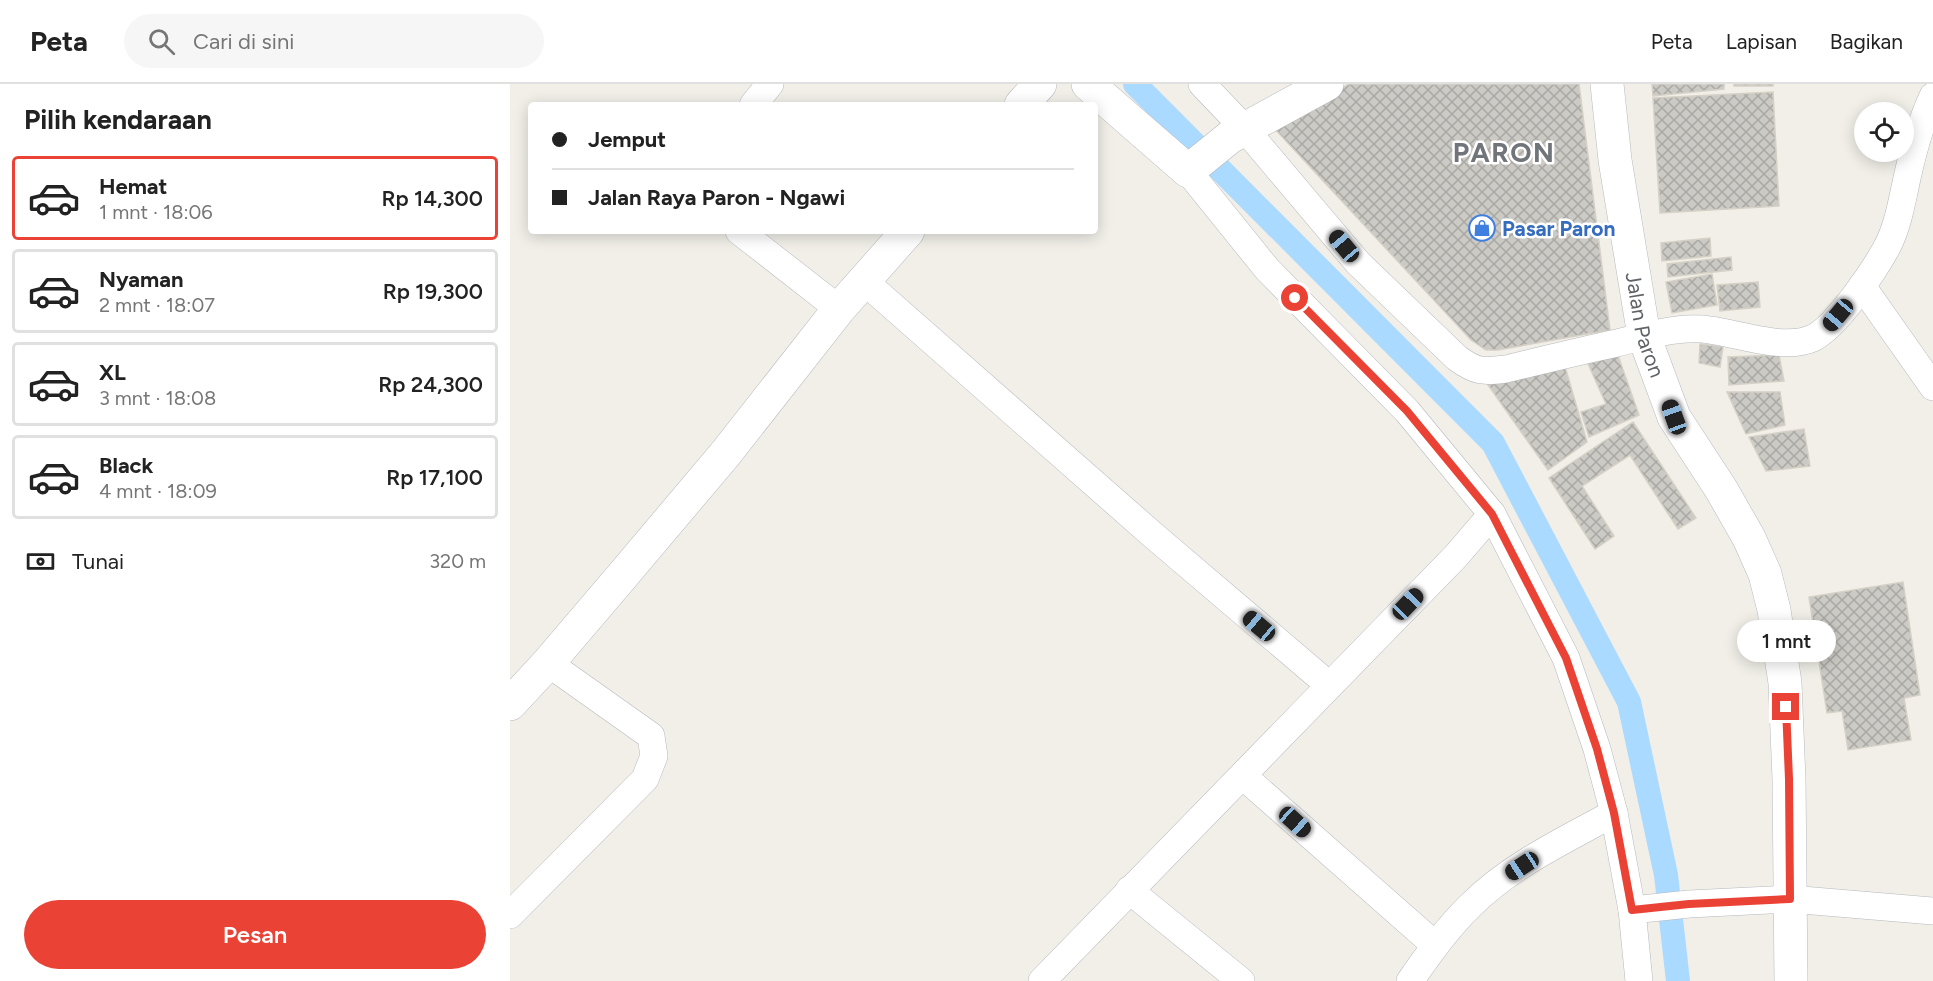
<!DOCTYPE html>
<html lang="id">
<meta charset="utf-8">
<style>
body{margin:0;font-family:Figtree,sans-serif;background:#f6f6f6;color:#222;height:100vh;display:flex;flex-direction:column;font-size:22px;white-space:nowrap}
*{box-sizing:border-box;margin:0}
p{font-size:20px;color:#767676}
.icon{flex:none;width:33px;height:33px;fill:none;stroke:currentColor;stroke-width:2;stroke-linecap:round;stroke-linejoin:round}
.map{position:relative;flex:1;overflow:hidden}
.details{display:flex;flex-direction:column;background:#fff;width:510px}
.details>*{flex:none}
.banner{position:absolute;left:18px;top:18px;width:570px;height:132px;border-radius:6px;box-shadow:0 3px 15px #0003;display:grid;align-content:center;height:132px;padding:0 24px;background:#fff}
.fabs{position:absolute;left:1344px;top:18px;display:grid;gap:12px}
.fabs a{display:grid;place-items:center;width:60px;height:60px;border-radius:50%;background:#fff;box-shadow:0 3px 15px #0003;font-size:30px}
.end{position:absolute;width:27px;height:27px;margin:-14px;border:8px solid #ea4335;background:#fff;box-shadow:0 0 0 3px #fff}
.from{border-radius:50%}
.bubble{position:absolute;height:42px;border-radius:21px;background:#fff;box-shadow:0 3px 15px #0003;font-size:20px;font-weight:600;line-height:42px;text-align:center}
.car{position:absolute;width:18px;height:36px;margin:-18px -9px;border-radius:8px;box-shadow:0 0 4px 2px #0007;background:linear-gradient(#222 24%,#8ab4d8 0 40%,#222 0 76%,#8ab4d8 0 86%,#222 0)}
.banner b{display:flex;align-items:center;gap:21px;height:57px;font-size:22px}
.banner b+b{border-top:2px solid #e0e0e0}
.banner i{width:15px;height:15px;background:#222}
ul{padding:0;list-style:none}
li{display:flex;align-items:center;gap:18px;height:84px;margin:0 12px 9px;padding:0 12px;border:3px solid #e0e0e0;border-radius:6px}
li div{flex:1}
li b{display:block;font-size:22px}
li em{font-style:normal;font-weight:600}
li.on{border-color:#ea4335}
li>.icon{width:54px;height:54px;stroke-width:1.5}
h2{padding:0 24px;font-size:27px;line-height:72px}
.pay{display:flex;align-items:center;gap:15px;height:66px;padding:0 24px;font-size:22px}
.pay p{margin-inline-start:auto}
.button{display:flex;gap:12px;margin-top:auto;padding:12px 24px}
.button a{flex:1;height:69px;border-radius:36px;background:#ea4335;color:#fff;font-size:24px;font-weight:600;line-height:69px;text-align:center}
header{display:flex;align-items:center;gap:36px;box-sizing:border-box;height:84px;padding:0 30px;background:#fff;border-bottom:2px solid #e0e0e0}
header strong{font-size:28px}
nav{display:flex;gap:33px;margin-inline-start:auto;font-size:21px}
.search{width:420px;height:54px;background:#f6f6f6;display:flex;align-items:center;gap:15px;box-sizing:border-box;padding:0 21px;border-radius:33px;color:#767676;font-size:22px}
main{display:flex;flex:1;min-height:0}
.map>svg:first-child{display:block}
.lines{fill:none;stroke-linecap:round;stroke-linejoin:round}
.canal{stroke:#aadaff;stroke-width:24}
.building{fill:url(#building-cross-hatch);stroke:#d6d1c6;stroke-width:1.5}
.minor-casing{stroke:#b5b8bc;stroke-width:28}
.tertiary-casing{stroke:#b5b8bc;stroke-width:34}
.secondary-casing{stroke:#b6babf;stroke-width:34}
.minor{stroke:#fff;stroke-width:27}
.tertiary{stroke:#fff;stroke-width:33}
.secondary{stroke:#fff;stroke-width:33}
.route{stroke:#ea4335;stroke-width:8}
.labels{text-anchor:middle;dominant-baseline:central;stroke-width:5;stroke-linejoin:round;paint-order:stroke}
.shop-label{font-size:21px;font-weight:bold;fill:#366cbe;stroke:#fff;text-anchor:start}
.street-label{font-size:21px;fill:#5f6368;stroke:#fff}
.district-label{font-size:27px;font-weight:bold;letter-spacing:1.5px;fill:#70757a;stroke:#fff}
</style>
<header>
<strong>Peta</strong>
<div class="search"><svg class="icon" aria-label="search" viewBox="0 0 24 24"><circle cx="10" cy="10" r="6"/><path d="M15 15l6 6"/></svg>Cari di sini</div>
<nav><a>Peta</a><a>Lapisan</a><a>Bagikan</a></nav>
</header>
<main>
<section class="details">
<h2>Pilih kendaraan</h2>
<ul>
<li class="on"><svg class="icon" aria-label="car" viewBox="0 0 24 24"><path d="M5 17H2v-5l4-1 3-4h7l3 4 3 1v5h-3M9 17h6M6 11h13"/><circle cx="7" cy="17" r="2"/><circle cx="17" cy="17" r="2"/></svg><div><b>Hemat</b><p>1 mnt · 18:06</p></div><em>Rp 14,300</em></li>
<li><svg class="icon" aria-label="car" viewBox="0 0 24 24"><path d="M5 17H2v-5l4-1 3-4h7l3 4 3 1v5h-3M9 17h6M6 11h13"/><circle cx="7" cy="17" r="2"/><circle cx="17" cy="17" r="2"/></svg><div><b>Nyaman</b><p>2 mnt · 18:07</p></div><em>Rp 19,300</em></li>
<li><svg class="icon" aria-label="car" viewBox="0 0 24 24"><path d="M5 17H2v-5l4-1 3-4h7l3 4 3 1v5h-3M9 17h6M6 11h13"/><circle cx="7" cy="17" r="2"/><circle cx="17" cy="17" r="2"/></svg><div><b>XL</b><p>3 mnt · 18:08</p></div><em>Rp 24,300</em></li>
<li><svg class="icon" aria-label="car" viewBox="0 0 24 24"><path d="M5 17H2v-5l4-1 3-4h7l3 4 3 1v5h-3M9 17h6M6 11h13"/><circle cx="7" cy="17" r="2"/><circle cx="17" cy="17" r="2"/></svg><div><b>Black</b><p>4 mnt · 18:09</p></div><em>Rp 17,100</em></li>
</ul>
<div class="pay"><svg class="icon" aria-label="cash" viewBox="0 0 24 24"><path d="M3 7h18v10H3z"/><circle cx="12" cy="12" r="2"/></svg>Tunai<p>320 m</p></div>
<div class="button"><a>Pesan</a></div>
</section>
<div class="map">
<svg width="1423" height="897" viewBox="0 0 1423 897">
<defs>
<pattern id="building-cross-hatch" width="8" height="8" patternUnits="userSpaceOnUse" patternTransform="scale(1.5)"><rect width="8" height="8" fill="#cccac5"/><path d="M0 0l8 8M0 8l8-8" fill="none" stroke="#a9a8a4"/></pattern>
</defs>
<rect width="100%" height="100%" fill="#f1efe8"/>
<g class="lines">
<path class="canal" d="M 625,0 L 983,359 L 1119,618 L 1156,791 L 1168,897"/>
</g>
<g class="building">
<path d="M 839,0 L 1069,0 L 1100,246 L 988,266 L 976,266 L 961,256 L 762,42 Z"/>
<path d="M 1142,0 L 1214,0 L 1214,5 L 1143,12 Z"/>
<rect x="1224" y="0" width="39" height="2"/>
<path d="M 1263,8 L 1269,122 L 1150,129 L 1143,14 Z"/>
<path d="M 1200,154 L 1201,172 L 1152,177 L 1151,159 Z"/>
<path d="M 1221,173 L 1222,186 L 1158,193 L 1157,180 Z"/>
<path d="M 1202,190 L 1207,221 L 1162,229 L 1156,198 Z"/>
<path d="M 1248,198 L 1250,223 L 1210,227 L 1207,201 Z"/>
<path d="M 1190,260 L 1213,263 L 1210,283 L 1189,279 Z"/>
<path d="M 1105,263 L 1129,331 L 1079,353 L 1071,328 L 1096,320 L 1075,273 Z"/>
<path d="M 1269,271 L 1274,297 L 1219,301 L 1218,273 Z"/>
<path d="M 1054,279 L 1077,358 L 1038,386 L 978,301 Z"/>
<path d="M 1217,308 L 1270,308 L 1275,341 L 1236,350 Z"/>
<path d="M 1123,338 L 1186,434 L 1168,445 L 1120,371 L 1072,402 L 1104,452 L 1085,465 L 1039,394 Z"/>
<path d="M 1294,345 L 1300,382 L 1256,387 L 1239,353 Z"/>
<path d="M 1393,498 L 1410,611 L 1394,614 L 1401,656 L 1338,666 L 1332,627 L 1317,629 L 1299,513 Z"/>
</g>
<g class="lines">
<g class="minor-casing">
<g id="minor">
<path d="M 692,0 L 735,45 L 848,179 L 947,274 C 966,288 973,288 996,285 C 1033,276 1070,267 1107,259 C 1136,252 1170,241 1200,246 C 1230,250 1275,267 1303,254 C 1326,243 1364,187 1377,163 C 1388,142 1392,117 1397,94 C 1403,67 1411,37 1423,12"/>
<path d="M 243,21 L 260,0"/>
<path d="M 678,87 L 757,185 L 897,327 L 982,430 L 1056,574 L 1087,665 L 1104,729 L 1122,826 L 1129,897"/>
<path d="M 229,147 L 329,225"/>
<path d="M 354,197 L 644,452 L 819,601"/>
<path d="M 1352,202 L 1423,303"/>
<path d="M 733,692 L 925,861"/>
<path d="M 619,806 L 731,897"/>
<path d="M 1122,826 L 1179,820 L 1280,815 L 1423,827"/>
<path d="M 0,831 L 135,695 L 144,672 L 141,652 L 38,579"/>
<path d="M 532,897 L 946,472 L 982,430"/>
<path d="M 900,897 C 919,870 937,844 961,821 C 1001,781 1055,756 1104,729"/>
</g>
</g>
<g class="tertiary-casing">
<g id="tertiary">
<path d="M 578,0 L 678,87 L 720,53 L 817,0"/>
<path d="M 511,21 L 530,0"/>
<path d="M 0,620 L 38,579 L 113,491 L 216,369 L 329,225 L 398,147"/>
</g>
</g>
<g class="secondary-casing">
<g id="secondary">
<path id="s1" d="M 1097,0 L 1105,76 L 1134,252 L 1164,333 L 1211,405 L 1239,454 L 1255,490 L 1264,526 L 1275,599 L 1279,695 L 1281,897"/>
</g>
</g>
<use href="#minor" class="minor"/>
<use href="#tertiary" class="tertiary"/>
<use href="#secondary" class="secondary"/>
</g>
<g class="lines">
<path class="route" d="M 785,214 L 897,327 L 982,430 L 1056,574 L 1087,665 L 1104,729 L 1122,826 L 1179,820 L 1280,815 L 1279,695 L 1276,623"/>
</g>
<defs>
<g id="shop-ring" transform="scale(1.35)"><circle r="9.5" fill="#fff" stroke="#3f7fe0" stroke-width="1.5"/><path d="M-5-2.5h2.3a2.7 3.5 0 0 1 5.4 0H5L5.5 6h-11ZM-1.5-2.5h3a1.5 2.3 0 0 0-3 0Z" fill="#3f7fe0"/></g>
</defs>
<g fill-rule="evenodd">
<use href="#shop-ring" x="972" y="144"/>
</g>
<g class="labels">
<g class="shop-label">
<text x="992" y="144">Pasar Paron</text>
</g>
<g class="street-label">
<text stroke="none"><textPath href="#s1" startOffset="244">Jalan Paron</textPath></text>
</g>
<g class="district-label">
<text x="994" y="68">PARON</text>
</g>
</g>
</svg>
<div class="fabs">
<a><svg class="icon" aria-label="locate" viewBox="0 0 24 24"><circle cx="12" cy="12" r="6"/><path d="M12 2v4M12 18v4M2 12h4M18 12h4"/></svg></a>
</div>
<i class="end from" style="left:785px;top:214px"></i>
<i class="end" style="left:1276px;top:623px"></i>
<div class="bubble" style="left:1227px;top:536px;width:99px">1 mnt</div>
<i class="car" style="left:834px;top:162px;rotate:320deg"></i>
<i class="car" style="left:1328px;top:231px;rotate:220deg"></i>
<i class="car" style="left:1164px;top:333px;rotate:340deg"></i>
<i class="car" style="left:898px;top:520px;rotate:44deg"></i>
<i class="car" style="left:749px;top:542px;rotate:310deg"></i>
<i class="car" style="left:785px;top:738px;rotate:132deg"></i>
<i class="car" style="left:1012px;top:782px;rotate:237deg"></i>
<div class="banner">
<b><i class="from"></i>Jemput</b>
<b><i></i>Jalan Raya Paron - Ngawi</b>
</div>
</div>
</main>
